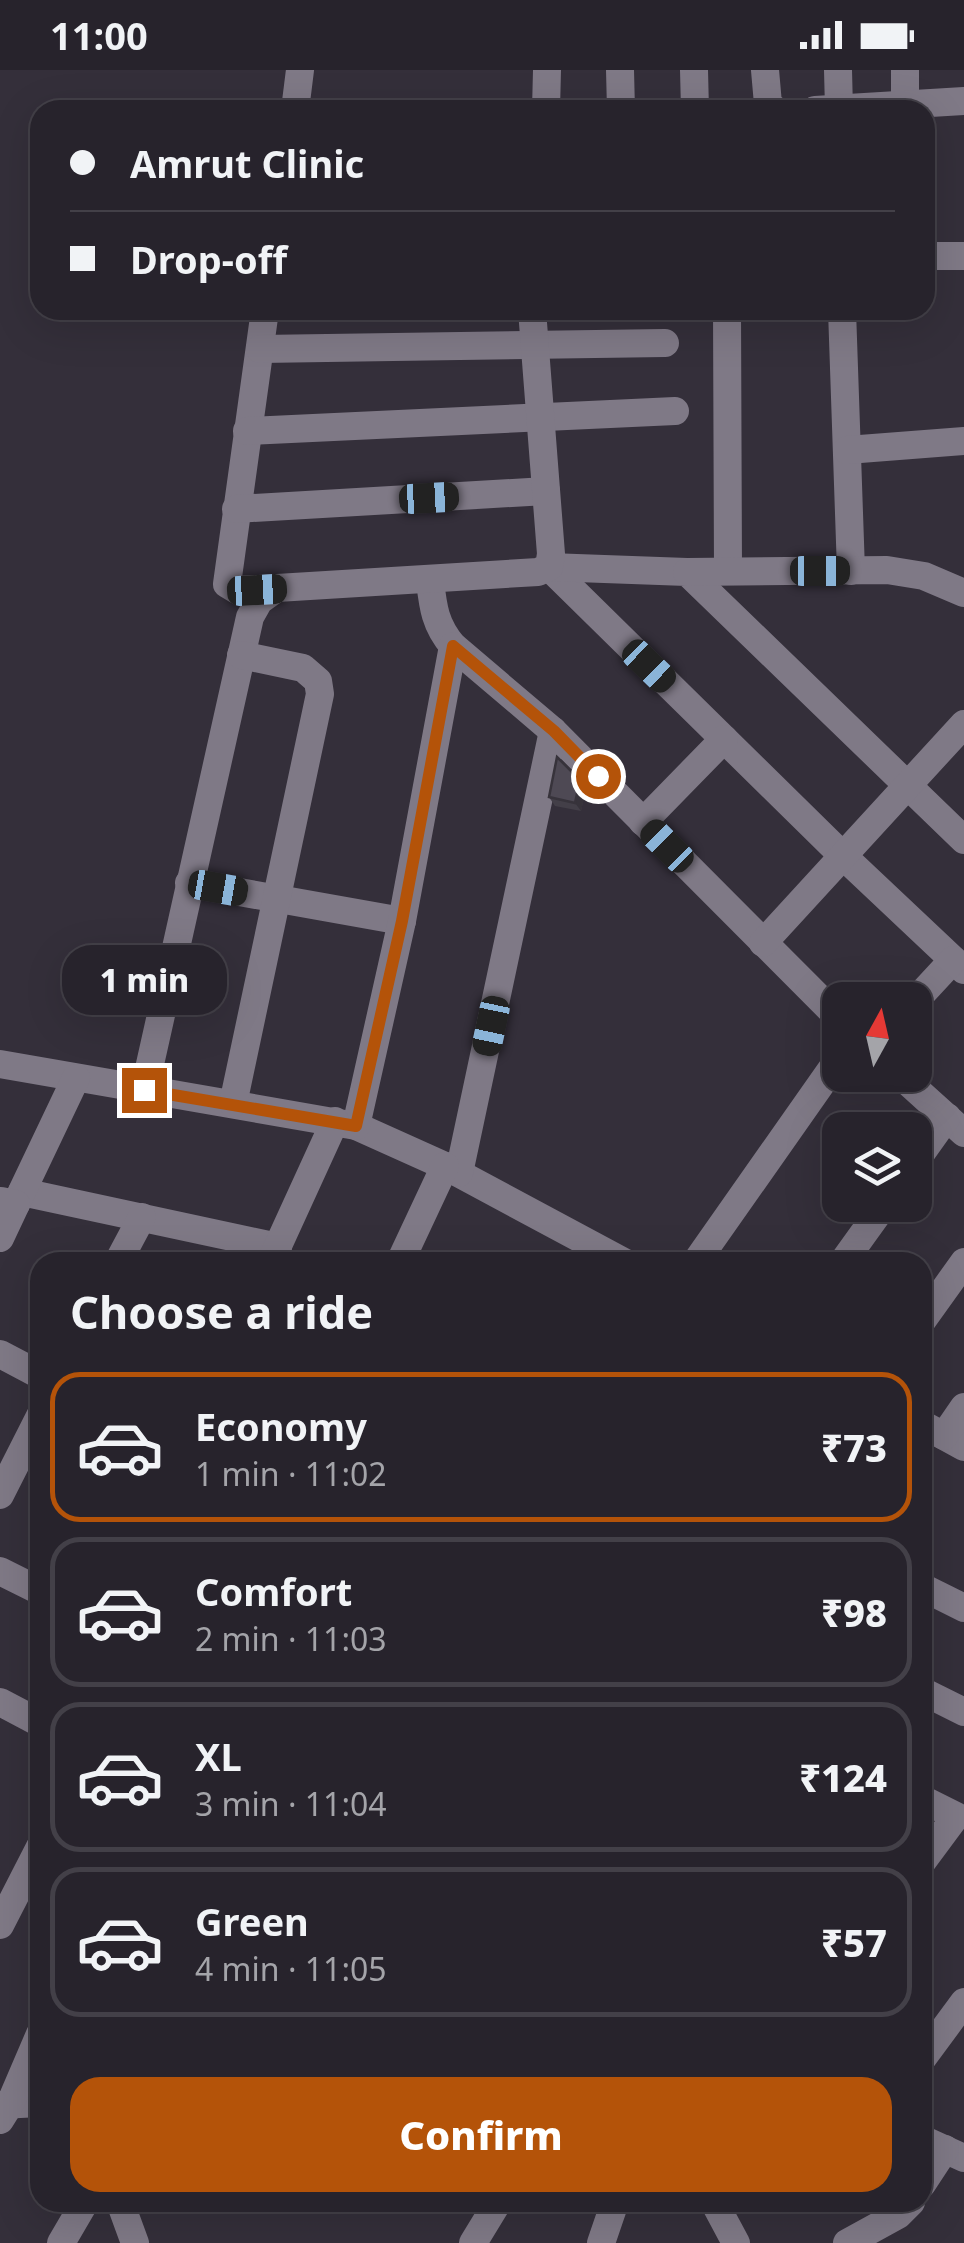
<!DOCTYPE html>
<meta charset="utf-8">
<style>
body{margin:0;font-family:"Noto Sans",sans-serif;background:#332f38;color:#f1f3f6;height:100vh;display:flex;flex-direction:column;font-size:38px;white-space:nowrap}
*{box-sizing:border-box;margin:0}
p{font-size:32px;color:#a4a4a9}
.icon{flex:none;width:55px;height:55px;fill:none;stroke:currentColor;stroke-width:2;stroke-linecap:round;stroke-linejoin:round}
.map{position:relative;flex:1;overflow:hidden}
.details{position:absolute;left:30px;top:1182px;width:902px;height:960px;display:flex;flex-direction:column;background:#27232c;border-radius:30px;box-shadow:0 10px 40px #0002,0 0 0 2px #434048}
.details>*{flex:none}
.top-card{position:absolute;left:30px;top:30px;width:905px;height:220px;border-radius:30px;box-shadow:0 10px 40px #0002,0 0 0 2px #434048;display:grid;align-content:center;height:220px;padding:0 40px;background:#27232c}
.needle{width:65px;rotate:8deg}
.controls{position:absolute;left:822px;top:912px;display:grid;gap:20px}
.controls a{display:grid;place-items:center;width:110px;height:110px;border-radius:20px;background:#27232c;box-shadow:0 10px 40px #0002,0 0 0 2px #434048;font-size:50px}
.end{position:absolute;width:45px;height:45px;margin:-22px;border:12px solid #b45309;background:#fff;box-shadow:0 0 0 5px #fff}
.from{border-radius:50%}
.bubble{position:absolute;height:70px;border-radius:30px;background:#27232c;box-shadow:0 10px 40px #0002,0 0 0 2px #434048;font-size:32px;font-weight:800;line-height:70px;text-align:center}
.car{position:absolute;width:30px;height:60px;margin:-30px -15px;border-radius:12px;box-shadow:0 0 8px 2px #0007;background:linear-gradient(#222 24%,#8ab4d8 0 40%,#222 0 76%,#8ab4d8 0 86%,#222 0)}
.top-card b{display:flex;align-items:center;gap:35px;height:95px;font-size:38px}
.top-card b+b{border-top:2px solid #434048}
.top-card i{width:25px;height:25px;background:#f1f3f6}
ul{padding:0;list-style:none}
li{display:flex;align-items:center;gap:30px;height:150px;margin:0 20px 15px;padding:0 20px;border:5px solid #434048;border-radius:30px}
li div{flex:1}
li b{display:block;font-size:38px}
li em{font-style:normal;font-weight:800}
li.selected{border-color:#b45309}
li>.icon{width:90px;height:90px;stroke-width:1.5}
h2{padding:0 40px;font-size:45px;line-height:120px}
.primary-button{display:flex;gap:20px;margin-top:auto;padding:20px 40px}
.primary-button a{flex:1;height:115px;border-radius:30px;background:#b45309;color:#fff;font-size:40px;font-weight:800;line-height:115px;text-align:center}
.status{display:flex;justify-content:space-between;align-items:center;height:70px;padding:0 50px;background:#27232c;direction:ltr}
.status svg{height:28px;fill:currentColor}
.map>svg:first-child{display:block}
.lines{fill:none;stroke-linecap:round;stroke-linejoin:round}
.minor{stroke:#7f7986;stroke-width:28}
.wall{fill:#433f48}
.shaded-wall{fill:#37333b}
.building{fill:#4e4954;stroke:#37333b;stroke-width:2.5}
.route{stroke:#b45309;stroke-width:12}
</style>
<div class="status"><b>11:00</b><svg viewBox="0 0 49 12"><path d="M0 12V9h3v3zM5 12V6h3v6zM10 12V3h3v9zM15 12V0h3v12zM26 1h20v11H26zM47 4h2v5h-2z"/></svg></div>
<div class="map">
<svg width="964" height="2173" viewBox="0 0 964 2173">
<rect width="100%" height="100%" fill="#342f3a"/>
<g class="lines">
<g class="minor">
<path d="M 620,0 L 621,40"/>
<path d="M 694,0 L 695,40"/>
<path d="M 765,0 L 768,34 L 775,40"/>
<path d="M 838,0 L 839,39"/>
<path d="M 905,0 L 905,35"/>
<path d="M 295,40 L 300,0"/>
<path d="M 546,40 L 547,0"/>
<path d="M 815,40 L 964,31"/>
<path d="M 925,186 L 964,186"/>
<path d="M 265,240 L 227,514 L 237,520 L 277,518"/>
<path d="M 727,240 L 728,501"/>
<path d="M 842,240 L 851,501"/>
<path d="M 260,279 L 665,273"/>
<path d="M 247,361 L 675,341"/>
<path d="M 847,380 L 964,371"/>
<path d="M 236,439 L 546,421"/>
<path d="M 549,497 L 842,785 L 964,900"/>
<path d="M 549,497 L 687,502 L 964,770"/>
<path d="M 687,502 L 887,500 L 924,506 L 964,523"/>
<path d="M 430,511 C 433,537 435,555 453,576 L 553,661 L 840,949"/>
<path d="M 643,752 L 724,669"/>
<path d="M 189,813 L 402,851"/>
<path d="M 763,873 L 964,654"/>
<path d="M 915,931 L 953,890"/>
<path d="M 0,994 L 356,1056 L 445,1096 L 624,1192"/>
<path d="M 900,1005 L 964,1063"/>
<path d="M 144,1021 L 250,547 L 259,531 L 277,518 L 538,502 L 549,497 L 551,484 L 532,240"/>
<path d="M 233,1034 L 320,624 L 318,611 L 303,598 L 241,585"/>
<path d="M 356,1056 L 402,851 L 453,576"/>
<path d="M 915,1092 L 947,1047"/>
<path d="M 459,1103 L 553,661"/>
<path d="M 22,1122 L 278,1177"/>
<path d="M 16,1134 L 76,1008"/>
<path d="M 0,1168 L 16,1134 L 1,1131"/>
<path d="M 271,1191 L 335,1051"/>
<path d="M 118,1192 L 142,1147"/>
<path d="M 400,1192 L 445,1096"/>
<path d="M 696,1192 L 840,987"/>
<path d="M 843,1192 L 884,1135"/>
<path d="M 922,1251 L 964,1192"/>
<path d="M 0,1284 L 40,1305"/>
<path d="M 922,1354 L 964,1377"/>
<path d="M 944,1366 L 964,1337"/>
<path d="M 0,1425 L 40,1346"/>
<path d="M 0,1501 L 40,1521"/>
<path d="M 922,1517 L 964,1538"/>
<path d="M 922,1621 L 964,1642"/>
<path d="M 0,1632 L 40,1653"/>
<path d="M 922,1729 L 956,1746 L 922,1792"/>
<path d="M 0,1855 L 40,1777"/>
<path d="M 922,1989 L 964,1932"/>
<path d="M 0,2035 L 40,2033"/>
<path d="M 0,2050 L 10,2034 L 40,1964"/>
<path d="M 922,2069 L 964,2088"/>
<path d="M 922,2114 L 945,2079"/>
<path d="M 120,2132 L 135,2173"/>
<path d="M 714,2132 L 736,2173"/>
<path d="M 61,2173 L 85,2132"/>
<path d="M 473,2173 L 498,2132"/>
<path d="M 601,2173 L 615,2132"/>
<path d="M 847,2173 L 898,2145 L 911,2132"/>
</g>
</g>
<path class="wall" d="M 580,710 L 586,719 L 581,741 L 555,736 L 549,727 Z"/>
<path class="shaded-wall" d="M 580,710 L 586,719 L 581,741 L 575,733 Z"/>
<path class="building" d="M 557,687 L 580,710 L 575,733 L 549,727 Z"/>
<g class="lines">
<path class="route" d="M 144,1020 L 356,1056 L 402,851 L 453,576 L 554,661 L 598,706"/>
</g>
</svg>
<div class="controls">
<a><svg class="needle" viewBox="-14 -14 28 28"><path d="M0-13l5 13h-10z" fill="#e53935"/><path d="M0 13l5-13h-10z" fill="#a4a4a9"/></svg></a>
<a><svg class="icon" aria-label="layers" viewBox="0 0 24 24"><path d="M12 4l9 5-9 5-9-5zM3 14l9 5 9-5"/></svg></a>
</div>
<i class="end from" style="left:598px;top:706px"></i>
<i class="end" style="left:144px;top:1020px"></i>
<div class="bubble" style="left:62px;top:875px;width:165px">1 min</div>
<i class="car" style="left:429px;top:428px;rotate:87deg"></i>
<i class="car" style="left:820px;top:501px;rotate:90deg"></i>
<i class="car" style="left:257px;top:520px;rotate:87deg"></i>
<i class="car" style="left:649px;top:596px;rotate:134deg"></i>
<i class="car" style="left:667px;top:776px;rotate:315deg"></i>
<i class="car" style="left:218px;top:818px;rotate:100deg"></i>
<i class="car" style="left:491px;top:956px;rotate:192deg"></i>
<div class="top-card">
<b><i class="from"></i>Amrut Clinic</b>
<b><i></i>Drop-off</b>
</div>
<section class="details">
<h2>Choose a ride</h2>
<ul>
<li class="selected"><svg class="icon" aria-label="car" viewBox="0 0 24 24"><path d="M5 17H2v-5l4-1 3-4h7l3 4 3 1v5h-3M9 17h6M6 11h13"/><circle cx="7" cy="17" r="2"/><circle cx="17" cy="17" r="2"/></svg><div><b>Economy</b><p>1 min · 11:02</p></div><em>₹73</em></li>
<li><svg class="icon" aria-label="car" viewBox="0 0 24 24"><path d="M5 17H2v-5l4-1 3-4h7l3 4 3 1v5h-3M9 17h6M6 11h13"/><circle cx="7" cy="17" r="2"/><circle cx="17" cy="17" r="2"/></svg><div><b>Comfort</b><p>2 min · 11:03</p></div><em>₹98</em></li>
<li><svg class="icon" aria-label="car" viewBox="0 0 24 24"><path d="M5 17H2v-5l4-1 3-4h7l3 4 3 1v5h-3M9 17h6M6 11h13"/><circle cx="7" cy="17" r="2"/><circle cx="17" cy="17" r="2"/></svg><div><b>XL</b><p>3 min · 11:04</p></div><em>₹124</em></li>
<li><svg class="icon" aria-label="car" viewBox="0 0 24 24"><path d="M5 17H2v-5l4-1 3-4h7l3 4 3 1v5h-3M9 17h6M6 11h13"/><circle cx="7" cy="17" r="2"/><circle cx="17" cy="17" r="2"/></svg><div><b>Green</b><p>4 min · 11:05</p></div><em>₹57</em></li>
</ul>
<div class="primary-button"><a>Confirm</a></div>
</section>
</div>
